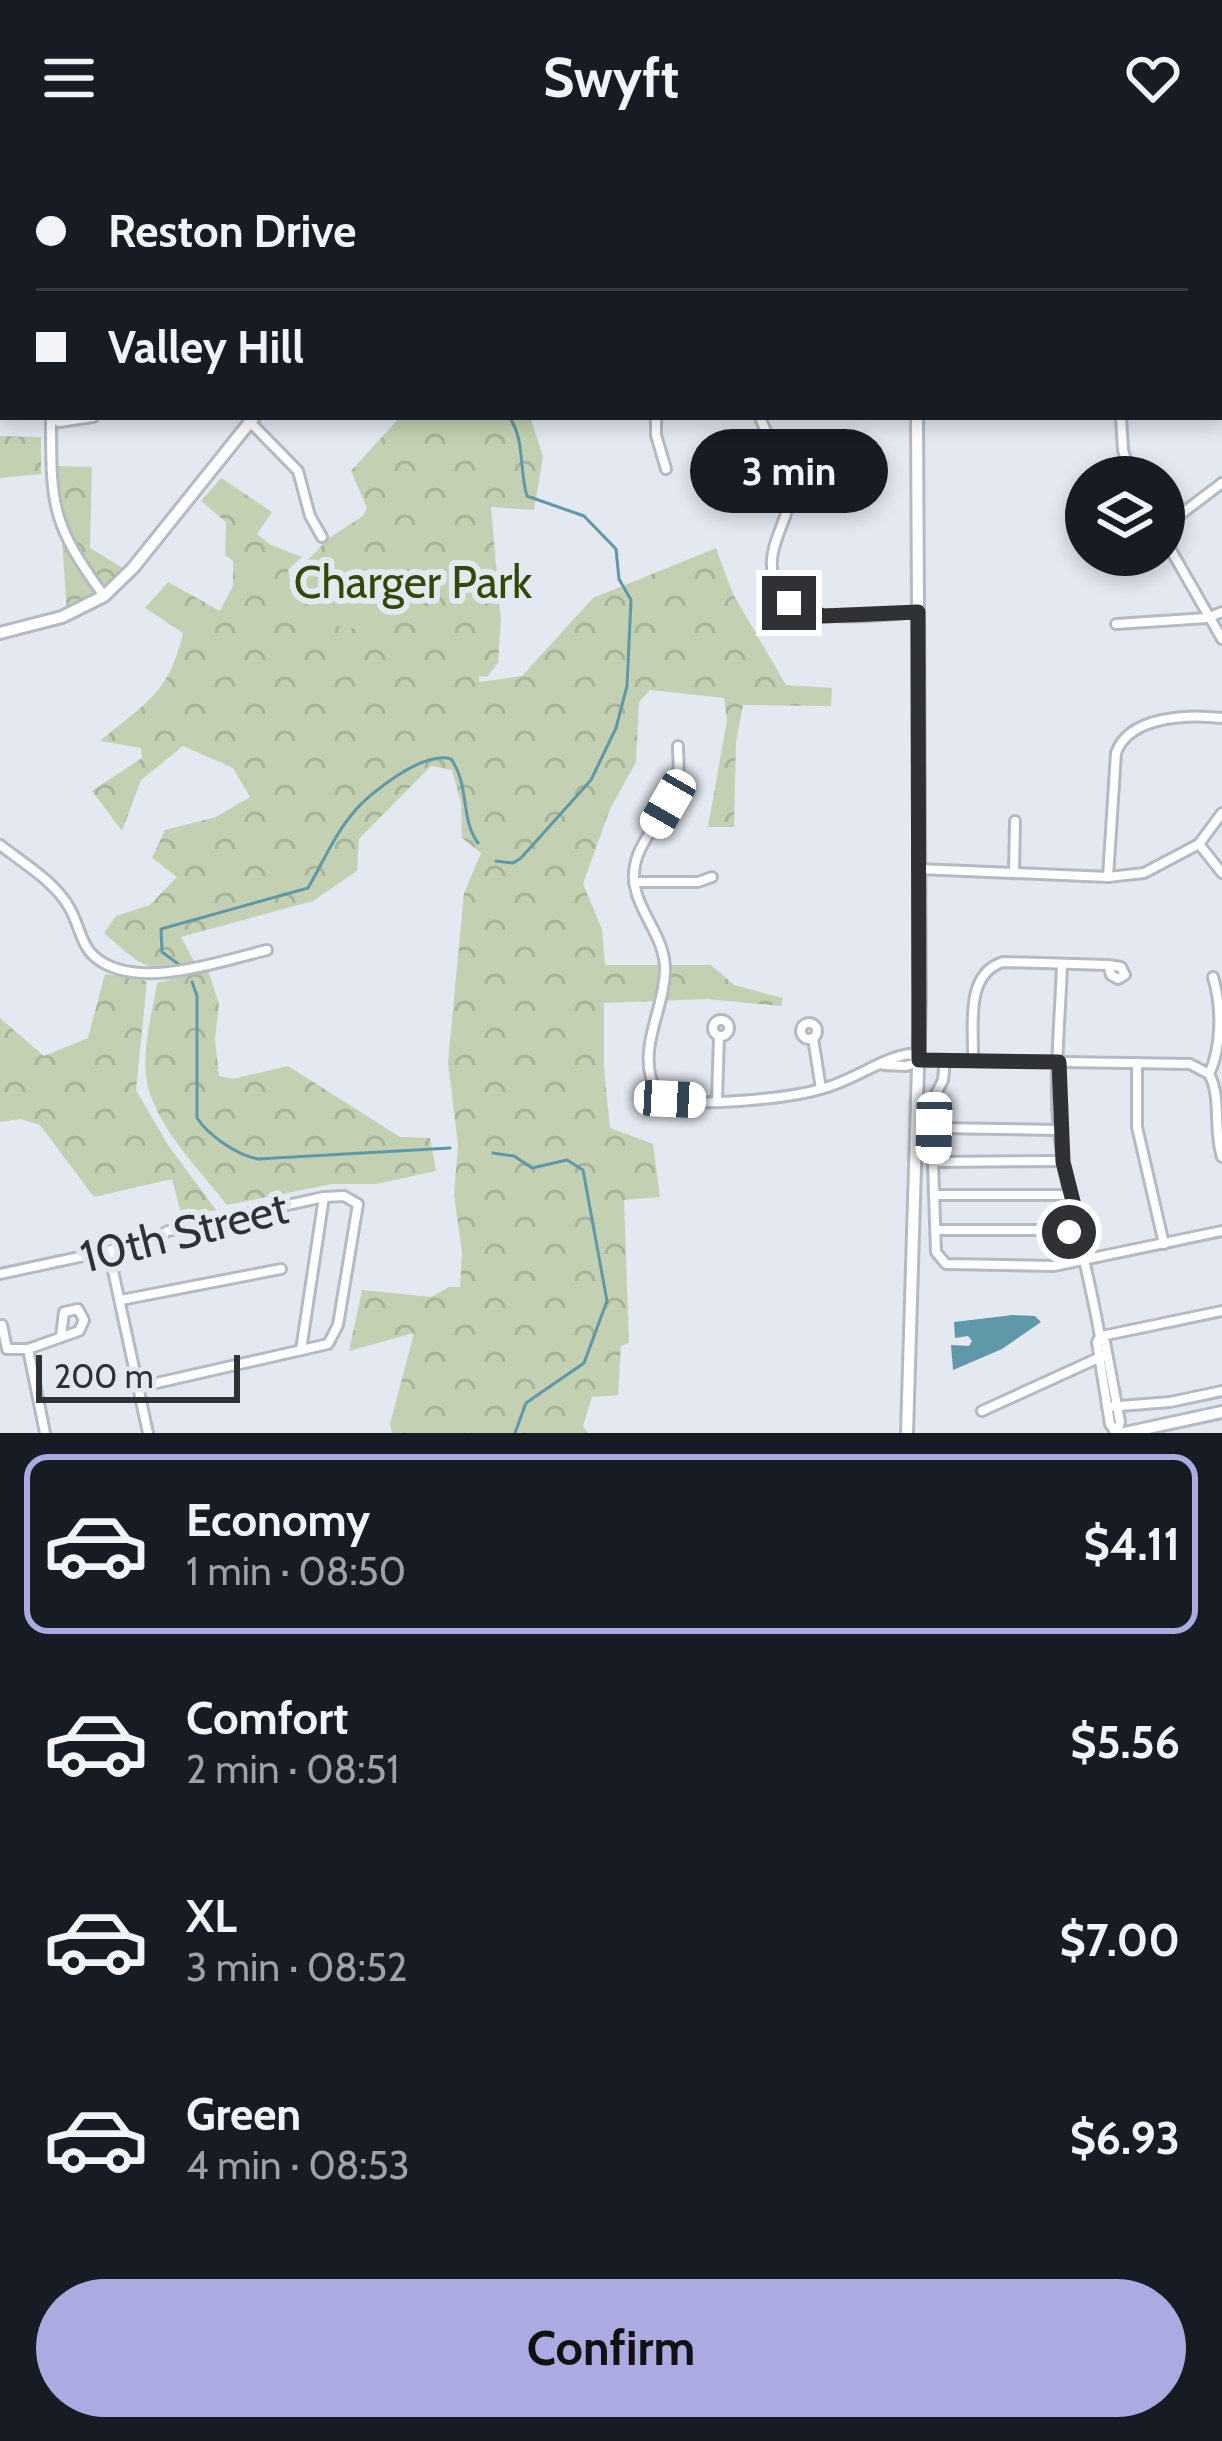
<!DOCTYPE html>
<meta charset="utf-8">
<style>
body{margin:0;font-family:Cabin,sans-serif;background:#20242c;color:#f1f3f6;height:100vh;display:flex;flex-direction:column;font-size:45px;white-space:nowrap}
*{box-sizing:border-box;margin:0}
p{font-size:39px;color:#9ea1a6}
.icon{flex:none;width:66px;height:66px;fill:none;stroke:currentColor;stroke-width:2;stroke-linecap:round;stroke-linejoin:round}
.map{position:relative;height:1277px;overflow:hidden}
.details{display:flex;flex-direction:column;background:#171b24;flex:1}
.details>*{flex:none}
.hud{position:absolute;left:0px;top:0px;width:1224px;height:264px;box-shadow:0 6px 18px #0003;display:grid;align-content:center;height:264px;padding:0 36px;background:#171b24}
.fabs{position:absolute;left:1065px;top:300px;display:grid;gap:24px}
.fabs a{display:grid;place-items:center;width:120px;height:120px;border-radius:50%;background:#171b24;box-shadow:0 6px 18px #0003;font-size:60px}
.scale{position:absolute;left:36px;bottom:30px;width:204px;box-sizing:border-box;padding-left:12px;border:6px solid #2f3134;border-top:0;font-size:33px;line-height:42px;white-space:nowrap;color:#2f3134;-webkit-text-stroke:9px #e3e8f1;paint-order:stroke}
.end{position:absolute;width:54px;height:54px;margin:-27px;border:15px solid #2f3134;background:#fff;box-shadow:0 0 0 6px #fff}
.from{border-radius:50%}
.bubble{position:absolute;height:84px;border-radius:42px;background:#171b24;box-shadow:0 6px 18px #0003;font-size:39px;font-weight:700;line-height:84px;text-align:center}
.car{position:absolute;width:36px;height:72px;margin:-36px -18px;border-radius:15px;box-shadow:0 0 9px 3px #0007;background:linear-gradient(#fff 24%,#345 0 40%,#fff 0 76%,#345 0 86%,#fff 0)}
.hud b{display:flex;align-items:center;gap:42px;height:114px;font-size:45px}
.hud b+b{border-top:3px solid #363941}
.hud i{width:30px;height:30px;background:#f1f3f6}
ul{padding:21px 0 0;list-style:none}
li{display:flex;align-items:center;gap:36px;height:180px;margin:0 24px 18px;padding:0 12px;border:6px solid transparent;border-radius:24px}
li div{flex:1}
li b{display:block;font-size:45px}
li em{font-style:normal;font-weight:700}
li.active{border-color:#ababe2}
li>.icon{width:108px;height:108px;stroke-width:1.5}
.cta{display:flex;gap:24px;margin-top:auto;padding:24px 36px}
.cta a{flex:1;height:138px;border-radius:72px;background:#ababe2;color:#111;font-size:48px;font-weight:700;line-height:138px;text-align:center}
header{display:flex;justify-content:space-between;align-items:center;height:156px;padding:0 36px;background:#171b24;font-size:54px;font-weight:700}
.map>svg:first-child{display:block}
.forest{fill:url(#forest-crowns)}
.pitch{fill:#c3d1b2}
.water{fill:#5e98a9}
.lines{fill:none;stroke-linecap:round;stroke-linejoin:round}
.stream{stroke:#5e98a9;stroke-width:3}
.street-casing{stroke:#b5b9c2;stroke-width:14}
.secondary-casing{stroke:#b5b9c2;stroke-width:16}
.street{stroke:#fff;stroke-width:8}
.secondary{stroke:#fff;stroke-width:10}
.route{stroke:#2f3134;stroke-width:15}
.labels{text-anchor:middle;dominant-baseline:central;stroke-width:12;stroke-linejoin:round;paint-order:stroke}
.park-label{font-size:45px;fill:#314800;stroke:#e3e8f1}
.street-label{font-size:45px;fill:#2f3134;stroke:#e3e8f1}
</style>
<header><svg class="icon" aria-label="menu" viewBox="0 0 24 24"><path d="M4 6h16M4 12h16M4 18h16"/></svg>Swyft<svg class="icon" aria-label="heart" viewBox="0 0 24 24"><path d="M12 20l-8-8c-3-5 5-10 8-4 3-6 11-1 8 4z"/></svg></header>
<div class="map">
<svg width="1222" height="1277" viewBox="0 0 1222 1277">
<defs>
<pattern id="forest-crowns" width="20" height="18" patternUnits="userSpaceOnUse" patternTransform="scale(3)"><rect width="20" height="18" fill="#c3d1b2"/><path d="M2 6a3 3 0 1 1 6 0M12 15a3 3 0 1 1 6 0" fill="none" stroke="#a8b49a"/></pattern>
</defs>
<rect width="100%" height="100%" fill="#e3e8f1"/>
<g class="forest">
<path d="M 400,261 L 530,261 L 543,300 L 534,354 L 491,351 L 501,464 L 498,507 L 487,521 L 479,520 L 479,526 L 522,520 L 593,442 L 716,392 L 733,438 L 786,529 L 832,532 L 831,550 L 743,549 L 736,586 L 734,671 L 708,671 L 727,564 L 724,542 L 650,534 L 639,546 L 636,606 L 610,653 L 583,728 L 602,773 L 605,809 L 711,809 L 734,829 L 783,842 L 781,850 L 707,843 L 604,847 L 604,912 L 610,972 L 653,988 L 660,1041 L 624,1044 L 629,1187 L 621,1190 L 618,1239 L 592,1241 L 583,1270 L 588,1277 L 392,1277 L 390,1268 L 414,1177 L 349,1195 L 362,1134 L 431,1141 L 449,1131 L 460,1131 L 462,1096 L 454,1039 L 458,989 L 448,906 L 464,737 L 481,697 L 462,682 L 461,647 L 452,614 L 431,610 L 359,683 L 357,715 L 313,745 L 181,781 L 195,807 C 144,819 141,808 104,777 L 116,760 L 150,749 L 177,721 L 152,702 L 165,674 L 216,661 L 250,641 L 233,612 L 183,590 L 141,624 L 122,675 L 92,635 L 142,602 L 141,592 L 100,585 C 145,547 169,538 183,477 L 145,452 L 168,426 L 220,455 L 233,430 L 233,405 L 225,399 L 226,366 L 201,345 L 221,322 L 272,356 L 257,378 L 271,389 L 302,401 L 288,414 L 290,422 L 329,382 L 363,360 L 367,352 L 351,315 Z"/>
<path d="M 0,280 L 41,281 L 41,318 L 0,322 Z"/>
<path d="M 57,310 L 92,311 L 90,392 L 126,414 L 94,450 L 67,457 Z"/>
<path d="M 208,814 L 219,848 L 215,883 L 219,920 L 233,923 L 288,910 L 400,981 L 430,982 L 436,1015 L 376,1028 L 332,1028 L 227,1049 C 200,1014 160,975 148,931 C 140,899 152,858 157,827 Z"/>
<path d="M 105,818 L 147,825 L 136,934 L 168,989 L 216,1054 L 182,1061 L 172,1023 L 94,1041 L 40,969 L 20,963 L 0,966 L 0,862 L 44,900 L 88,882 Z"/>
</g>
<path class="pitch" d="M 357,401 L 363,404 L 389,465 C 348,484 315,467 297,427 Z"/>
<path class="water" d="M 1013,1159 L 1035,1160 L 1041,1166 L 1002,1193 L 953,1214 L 951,1189 L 969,1190 L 972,1185 L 968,1180 L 955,1182 L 954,1166 Z"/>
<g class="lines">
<g class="stream">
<path d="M 525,3 L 526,0"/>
<path d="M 496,705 L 513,707 L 521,702 L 591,624 L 616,572 L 627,530 L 631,444 L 619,423 L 616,393 L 584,360 L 527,340 C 519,314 525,282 509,261"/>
<path d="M 181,810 L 162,796 L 161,773 L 308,732 C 322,708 335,678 353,657 C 370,636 425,594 451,603 C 470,629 460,663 478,687"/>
<path d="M 192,826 L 197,840 L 197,962 C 209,980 237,999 258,1003 L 450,992"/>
<path d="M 493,997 L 514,1000 L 532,1012 L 567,1004 L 583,1014 L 607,1145 L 584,1207 L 526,1247 L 515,1277"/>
</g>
<g class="street-casing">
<g id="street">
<path d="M 51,0 L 51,3"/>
<path d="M 329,0 L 331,3"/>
<path d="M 789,0 L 789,3"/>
<path d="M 146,3 L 147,0"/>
<path d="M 220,3 L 223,0"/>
<path d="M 409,3 L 409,0"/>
<path d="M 1221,211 L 1222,211"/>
<path d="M 51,261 C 51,350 51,367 104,440"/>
<path d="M 53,261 L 59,266 L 93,261"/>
<path d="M 656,261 L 656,279 L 666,313"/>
<path d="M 760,261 C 768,285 787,305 789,330 C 793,357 774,377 772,403 C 767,479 872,459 918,456"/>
<path d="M 1121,261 L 1123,294 L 1131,321"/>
<path d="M 250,266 L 298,315 L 310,360 L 322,381"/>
<path d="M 1164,371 L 1222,327"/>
<path d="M 1164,382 L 1222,483"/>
<path d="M 1116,468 L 1207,462 L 1222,456"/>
<path d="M 678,590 C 678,602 680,615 677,627 C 670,657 641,679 635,709 C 627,748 665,775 665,813 C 665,850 641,886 651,922 C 654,932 658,939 668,942 C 700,952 792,942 824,932 C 854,924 880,903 909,898 L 918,903"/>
<path d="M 1199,688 L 1222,717"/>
<path d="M 0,689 C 23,707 54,725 69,751 C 79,767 80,788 95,801 C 136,836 221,805 267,794"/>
<path d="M 919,713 L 1108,721 L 1144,717 L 1199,688 L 1222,657"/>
<path d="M 1014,717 L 1015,665"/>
<path d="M 1108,721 L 1116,597 C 1129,560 1188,558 1222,562"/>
<path d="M 634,726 L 698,726 L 712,721"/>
<path d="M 1062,808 C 1060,872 1051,942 1063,1005 C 1073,1064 1090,1121 1100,1181 L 1105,1186 L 1120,1266 L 1117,1277"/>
<path d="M 1213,821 C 1222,851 1222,891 1209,918 C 1222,941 1213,974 1222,1001"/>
<circle cx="721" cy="872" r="8"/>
<circle cx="809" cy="875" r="8"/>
<path d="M 813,882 L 821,933"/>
<path d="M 945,904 L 943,924 L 935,940 L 933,1006 L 936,1096 L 946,1108 L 1054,1110 L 1222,1075"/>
<path d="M 973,904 C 974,872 964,818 1003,806 L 1108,809 L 1121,811 L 1125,819 L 1118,823 L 1111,819 L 1108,809"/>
<path d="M 1137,907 L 1137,971 L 1164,1088"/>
<path d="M 884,909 L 906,910 L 927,904 L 1190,908 L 1209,918"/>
<path d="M 652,927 L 645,934 L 645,943 L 660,938"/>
<path d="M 717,944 L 719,880"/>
<path d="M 934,972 L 1059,974"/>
<path d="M 933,1006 L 1063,1005"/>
<path d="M 934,1039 L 1071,1039"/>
<path d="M 936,1074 L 1080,1074"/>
<path d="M 109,1096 L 148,1277"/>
<path d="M 0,1118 L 149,1086 L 168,1075 L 324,1041 L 344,1040 L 358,1048 L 338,1169 L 328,1188 L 139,1231"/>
<path d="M 121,1144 L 281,1113"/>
<path d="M 2,1169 L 7,1193 L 28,1193"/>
<path d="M 1102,1180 L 1222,1155"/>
<path d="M 1100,1181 L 1097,1186 L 1110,1268 L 1116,1277"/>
<path d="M 301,1194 L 324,1041"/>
<path d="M 1107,1251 L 1170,1246 L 1222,1235"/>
<path d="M 982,1255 L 1107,1198"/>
<path d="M 45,1277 L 28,1193 L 79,1175 L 84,1164 L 78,1153 L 64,1156 L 61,1180"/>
</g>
</g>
<g class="secondary-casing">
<g id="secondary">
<path d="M 917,0 L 917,3"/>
<path d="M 497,3 L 498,0"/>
<path d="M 647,3 L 654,0"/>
<path d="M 0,477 L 62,461 L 104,440 L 133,412 L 254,261"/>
<path d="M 907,1277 L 920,844 L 917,261"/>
<path d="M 1125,1277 L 1222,1256"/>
</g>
</g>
<use href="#street" class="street"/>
<use href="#secondary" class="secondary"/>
</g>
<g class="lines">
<path class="route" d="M 789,447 L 823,460 L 918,456 L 919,904 L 1059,906 L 1063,1006 L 1080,1073 L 1069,1076"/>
</g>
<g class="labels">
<g class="park-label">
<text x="413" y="426">Charger Park</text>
</g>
<g class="street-label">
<text transform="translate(184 1076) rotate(-14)">10th Street</text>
</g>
</g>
</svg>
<div class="fabs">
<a><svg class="icon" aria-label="layers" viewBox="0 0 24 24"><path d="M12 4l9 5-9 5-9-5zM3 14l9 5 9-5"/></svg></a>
</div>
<div class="scale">200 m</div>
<i class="end from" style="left:1069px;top:1076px"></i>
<i class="end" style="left:789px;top:447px"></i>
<div class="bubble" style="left:690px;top:273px;width:198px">3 min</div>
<i class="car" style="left:668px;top:648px;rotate:210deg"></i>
<i class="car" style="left:670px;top:943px;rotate:93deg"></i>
<i class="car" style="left:934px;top:972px;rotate:181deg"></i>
<div class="hud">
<b><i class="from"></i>Reston Drive</b>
<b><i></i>Valley Hill</b>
</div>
</div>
<section class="details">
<ul>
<li class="active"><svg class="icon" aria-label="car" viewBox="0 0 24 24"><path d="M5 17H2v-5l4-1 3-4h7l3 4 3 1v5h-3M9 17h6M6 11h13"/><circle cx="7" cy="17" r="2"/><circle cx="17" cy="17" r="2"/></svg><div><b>Economy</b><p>1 min · 08:50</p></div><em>$4.11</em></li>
<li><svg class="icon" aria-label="car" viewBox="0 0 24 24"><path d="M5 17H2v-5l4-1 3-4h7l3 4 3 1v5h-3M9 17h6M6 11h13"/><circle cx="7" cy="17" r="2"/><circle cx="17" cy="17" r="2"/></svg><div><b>Comfort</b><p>2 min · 08:51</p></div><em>$5.56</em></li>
<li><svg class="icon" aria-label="car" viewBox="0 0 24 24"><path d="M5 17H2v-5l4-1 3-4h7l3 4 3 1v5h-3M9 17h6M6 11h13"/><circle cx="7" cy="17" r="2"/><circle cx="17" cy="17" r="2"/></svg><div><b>XL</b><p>3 min · 08:52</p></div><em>$7.00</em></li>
<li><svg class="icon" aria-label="car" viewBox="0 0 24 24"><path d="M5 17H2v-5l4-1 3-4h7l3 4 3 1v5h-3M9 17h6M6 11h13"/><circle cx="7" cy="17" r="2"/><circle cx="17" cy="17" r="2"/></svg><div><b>Green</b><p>4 min · 08:53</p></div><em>$6.93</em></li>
</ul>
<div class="cta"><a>Confirm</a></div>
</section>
